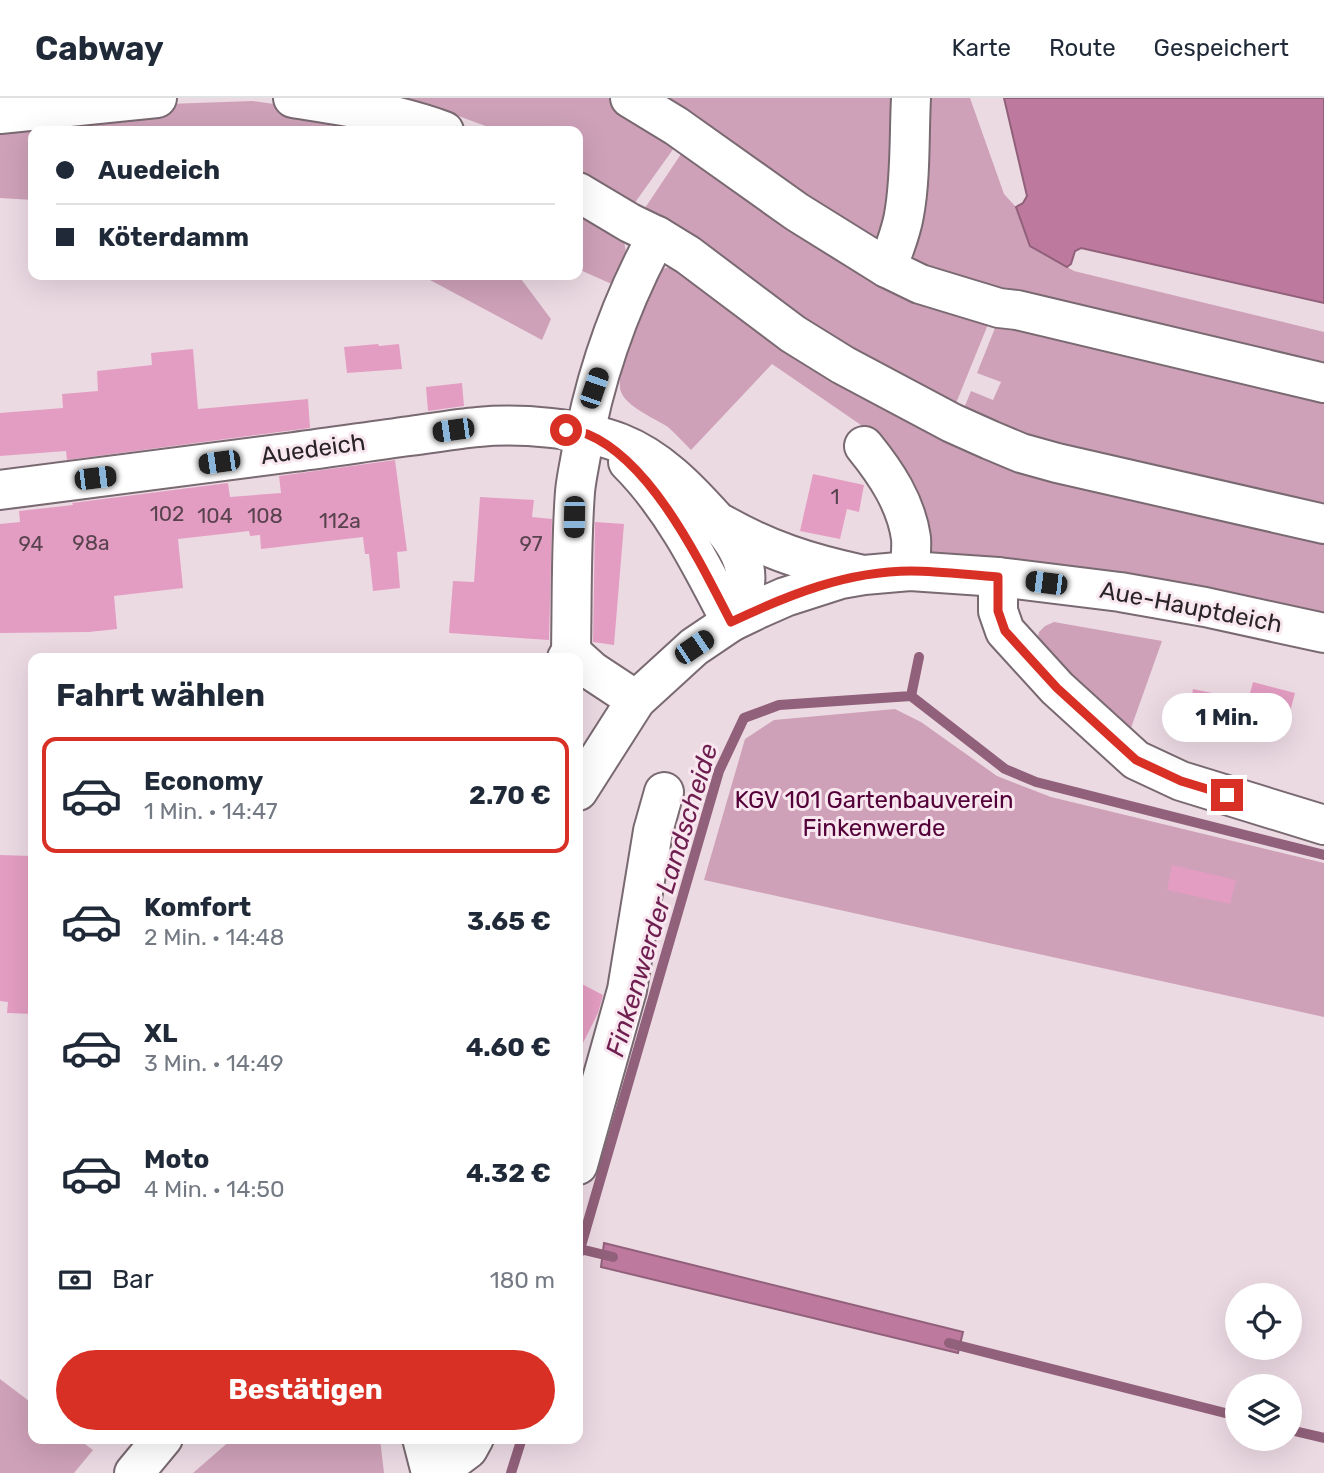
<!DOCTYPE html>
<html lang="de">
<meta charset="utf-8">
<style>
body{margin:0;font-family:Rubik,sans-serif;background:#f6f6f7;color:#1f2937;height:100vh;display:flex;flex-direction:column;font-size:26px;white-space:nowrap}
*{box-sizing:border-box;margin:0}
p{font-size:23px;color:#747a83}
.icon{flex:none;width:38px;height:38px;fill:none;stroke:currentColor;stroke-width:2;stroke-linecap:round;stroke-linejoin:round}
.map{position:relative;flex:1;overflow:hidden}
.sheet{position:absolute;left:28px;top:555px;width:555px;height:791px;display:flex;flex-direction:column;background:#fff;border-radius:14px;box-shadow:0 7px 28px #0002}
.sheet>*{flex:none}
.hud{position:absolute;left:28px;top:28px;width:555px;height:154px;border-radius:14px;box-shadow:0 7px 28px #0002;display:grid;align-content:center;height:154px;padding:0 28px;background:#fff}
.controls{position:absolute;left:1225px;top:1185px;display:grid;gap:14px}
.controls a{display:grid;place-items:center;width:77px;height:77px;border-radius:50%;background:#fff;box-shadow:0 7px 28px #0002;font-size:35px}
.end{position:absolute;width:32px;height:32px;margin:-16px;border:9px solid #d93025;background:#fff;box-shadow:0 0 0 4px #fff}
.from{border-radius:50%}
.bubble{position:absolute;height:49px;border-radius:24px;background:#fff;box-shadow:0 7px 28px #0002;font-size:23px;font-weight:700;line-height:49px;text-align:center}
.car{position:absolute;width:21px;height:42px;margin:-21px -10px;border-radius:9px;box-shadow:0 0 5px 2px #0007;background:linear-gradient(#222 24%,#8ab4d8 0 40%,#222 0 76%,#8ab4d8 0 86%,#222 0)}
.hud b{display:flex;align-items:center;gap:24px;height:66px;font-size:26px}
.hud b+b{border-top:2px solid #e0e1e3}
.hud i{width:18px;height:18px;background:#1f2937}
ul{padding:0;list-style:none}
li{display:flex;align-items:center;gap:21px;height:116px;margin:0 14px 10px;padding:0 14px;border:4px solid transparent;border-radius:14px}
li div{flex:1}
li b{display:block;font-size:26px}
li em{font-style:normal;font-weight:700}
li.selected{border-color:#d93025}
li>.icon{width:63px;height:63px;stroke-width:1.5}
h2{padding:0 28px;font-size:32px;line-height:84px}
.pay{display:flex;align-items:center;gap:18px;height:77px;padding:0 28px;font-size:26px}
.pay p{margin-inline-start:auto}
.primary-button{display:flex;gap:14px;margin-top:auto;padding:14px 28px}
.primary-button a{flex:1;height:80px;border-radius:42px;background:#d93025;color:#fff;font-size:28px;font-weight:700;line-height:80px;text-align:center}
header{display:flex;align-items:center;gap:42px;box-sizing:border-box;height:98px;padding:0 35px;background:#fff;border-bottom:2px solid #e0e1e3}
header strong{font-size:33px}
nav{display:flex;gap:38px;margin-inline-start:auto;font-size:24px}
.map>svg:first-child{display:block}
.green{fill:#cea1b8}
.water{fill:#bd7a9e;stroke:#91607a;stroke-width:2}
.lines{fill:none;stroke-linecap:round;stroke-linejoin:round}
.stream{stroke:#91607a;stroke-width:10}
.building{fill:#e39dc2}
.minor-casing{stroke:#796971;stroke-width:42}
.minor{stroke:#fff;stroke-width:38}
.route{stroke:#d93025;stroke-width:9}
.labels{text-anchor:middle;dominant-baseline:central;stroke-width:6;stroke-linejoin:round;paint-order:stroke}
.number-label{font-size:21px;fill:#58424e}
.street-label{font-size:24px;fill:#2a2427;stroke:#f9e7f0}
.park-label{font-size:24px;fill:#540039;stroke:#f9e7f0}
.water-label{font-size:26px;font-style:italic;fill:#6f1e50;stroke:#f9e7f0}
</style>
<header>
<strong>Cabway</strong>
<nav><a>Karte</a><a>Route</a><a>Gespeichert</a></nav>
</header>
<div class="map">
<svg width="1324" height="1375" viewBox="0 0 1324 1375">
<rect width="100%" height="100%" fill="#ecdae3"/>
<g class="green">
<path d="M 397,0 L 609,0 L 679,43 L 634,106 L 606,87 L 578,71 L 578,33 L 499,33 L 445,13 Z"/>
<path d="M 638,0 L 904,0 L 885,134 L 875,140 Z"/>
<path d="M 931,0 L 970,0 L 1004,96 L 1016,109 L 1030,148 L 1074,173 L 1324,234 L 1324,282 L 1063,209 L 916,165 L 911,150 L 914,109 L 929,83 Z"/>
<path d="M 253,3 L 304,10 L 416,33 L 33,33 L 33,102 L 0,100 L 0,22 L 168,6 Z"/>
<path d="M 687,47 L 991,219 L 952,315 L 903,291 L 643,113 Z"/>
<path d="M 578,101 C 601,119 634,133 624,168 C 622,174 619,181 616,188 L 578,171 Z"/>
<path d="M 679,167 L 853,282 L 1324,433 L 1324,516 L 921,457 L 880,340 L 772,266 L 691,352 C 683,344 676,336 668,329 C 654,320 627,309 621,294 C 614,278 644,192 655,177 C 662,169 670,169 679,167 Z"/>
<path d="M 431,177 L 518,177 L 551,221 L 542,242 L 430,182 Z"/>
<path d="M 999,220 L 1324,295 L 1324,418 L 960,320 L 971,293 L 993,302 L 1001,284 L 977,275 Z"/>
<path d="M 1054,524 L 1162,543 L 1131,630 L 1043,550 L 1037,543 L 1039,534 L 1045,528 Z"/>
<path d="M 895,611 L 921,624 L 997,678 L 1051,699 L 1324,765 L 1324,919 L 704,782 L 745,641 L 774,622 Z"/>
<path d="M 0,1281 L 33,1306 L 33,1340 L 78,1341 L 93,1352 L 74,1375 L 0,1375 Z"/>
<path d="M 232,1341 L 380,1341 L 384,1375 L 193,1375 Z"/>
</g>
<g class="water">
<path d="M 1004,0 L 1324,0 L 1324,205 L 1081,150 L 1075,153 L 1071,166 L 1067,169 L 1030,148 L 1016,109 L 1023,105 L 1027,98 Z"/>
<path d="M 604,1145 L 963,1234 L 958,1255 L 601,1169 Z"/>
</g>
<g class="lines">
<g class="stream">
<path d="M 911,598 L 1005,671 L 1036,684 L 1324,757"/>
<path d="M 580,1151 L 613,1159"/>
<path d="M 578,1158 L 719,673 L 744,620 L 779,607 L 911,598 L 919,559"/>
<path d="M 949,1245 L 1237,1318"/>
<path d="M 1290,1332 L 1324,1340"/>
<path d="M 511,1375 L 522,1340"/>
</g>
</g>
<g class="building">
<path d="M 378,246 L 379,248 L 399,246 L 402,271 L 347,275 L 344,249 Z"/>
<path d="M 193,251 L 198,311 L 308,301 L 310,330 L 67,362 L 66,353 L 0,358 L 0,315 L 63,310 L 62,296 L 98,293 L 97,273 L 152,267 L 151,255 Z"/>
<path d="M 462,285 L 464,308 L 428,313 L 426,289 Z"/>
<path d="M 395,362 L 407,453 L 397,454 L 400,490 L 373,493 L 369,456 L 365,456 L 363,439 L 261,451 L 260,437 L 250,438 L 249,433 L 178,441 L 183,490 L 114,498 L 117,531 L 89,534 L 0,535 L 0,426 L 20,424 L 19,413 L 73,407 L 72,405 L 228,385 L 230,399 L 281,395 L 279,378 Z"/>
<path d="M 813,376 L 864,387 L 859,414 L 847,411 L 840,441 L 800,433 Z"/>
<path d="M 480,399 L 534,402 L 532,419 L 552,421 L 549,542 L 449,535 L 453,483 L 474,484 Z"/>
<path d="M 595,424 L 624,426 L 614,547 L 593,544 Z"/>
<path d="M 1253,584 L 1295,595 L 1287,625 L 1245,614 Z"/>
<path d="M 1193,591 L 1222,597 L 1215,631 L 1187,626 Z"/>
<path d="M 0,757 L 33,758 L 33,916 L 7,915 L 8,904 L 0,903 Z"/>
<path d="M 1172,767 L 1236,782 L 1230,806 L 1167,792 Z"/>
<path d="M 578,884 L 603,897 L 598,915 L 578,955 Z"/>
</g>
<g class="lines">
<g class="minor-casing">
<g id="minor">
<path d="M 293,0 C 344,8 396,15 444,33"/>
<path d="M 630,0 L 676,28 L 797,114 L 887,170 L 920,186 L 999,210 L 1017,212 L 1324,285"/>
<path d="M 0,16 L 157,0"/>
<path d="M 578,94 L 630,125 L 657,138 L 688,157 L 793,236 L 843,267 L 952,325 L 990,342 L 1021,355 L 1057,365 L 1324,426"/>
<path d="M 887,170 C 894,152 901,135 904,117 C 911,79 909,38 911,0"/>
<path d="M 864,348 C 886,375 906,405 911,440 C 912,450 910,462 910,473"/>
<path d="M 628,364 C 673,409 702,468 731,524"/>
<path d="M 0,392 C 98,380 196,367 294,354 C 333,349 372,343 410,338 C 433,335 456,331 478,329 C 520,325 581,330 620,345 C 658,360 687,390 714,420 C 746,454 757,481 731,524"/>
<path d="M 722,426 C 768,452 808,465 859,476"/>
<path d="M 998,479 L 998,513 L 1005,533 L 1057,590 L 1136,662 L 1181,683 L 1324,727"/>
<path d="M 571,554 L 592,573 L 636,602"/>
<path d="M 567,560 L 571,554 C 572,501 571,447 575,394 C 576,382 579,369 581,357 C 594,280 620,206 657,138"/>
<path d="M 578,693 L 636,602 L 694,549 L 731,524 L 760,510 L 785,499 L 841,481 L 864,477 L 910,473 L 998,479 L 1120,494 L 1205,509 L 1324,535"/>
<path d="M 578,1067 L 627,892 L 653,733 L 664,694"/>
<path d="M 422,1340 L 431,1375"/>
<path d="M 134,1375 L 163,1340"/>
<path d="M 436,1375 L 468,1351 L 474,1340"/>
</g>
</g>
<use href="#minor" class="minor"/>
</g>
<g class="lines">
<path class="route" d="M 566,332 C 573,333 580,334 587,336 C 652,363 700,464 731,524 C 788,497 847,473 911,473 C 940,473 969,477 998,479 L 998,513 L 1005,533 L 1057,590 L 1136,662 L 1181,683 L 1227,697"/>
</g>
<g class="labels">
<g class="number-label">
<text x="835" y="398">1</text>
<text x="167" y="415">102</text>
<text x="215" y="417">104</text>
<text x="265" y="417">108</text>
<text x="340" y="422">112a</text>
<text x="91" y="444">98a</text>
<text x="31" y="445">94</text>
<text x="531" y="445">97</text>
</g>
<g class="street-label">
<text transform="translate(313 351) rotate(-8)">Auedeich</text>
<text transform="translate(1191 509) rotate(11)">Aue-Hauptdeich</text>
</g>
<g class="park-label">
<text x="874" y="702">KGV 101 Gartenbauverein<tspan x="874" dy="28">Finkenwerde</tspan></text>
</g>
<g class="water-label">
<text transform="translate(662 802) rotate(-73)">Finkenwerder Landscheide</text>
</g>
</g>
</svg>
<div class="controls">
<a><svg class="icon" aria-label="locate" viewBox="0 0 24 24"><circle cx="12" cy="12" r="6"/><path d="M12 2v4M12 18v4M2 12h4M18 12h4"/></svg></a>
<a><svg class="icon" aria-label="layers" viewBox="0 0 24 24"><path d="M12 4l9 5-9 5-9-5zM3 14l9 5 9-5"/></svg></a>
</div>
<i class="end from" style="left:566px;top:332px"></i>
<i class="end" style="left:1227px;top:697px"></i>
<div class="bubble" style="left:1162px;top:595px;width:130px">1 Min.</div>
<i class="car" style="left:594px;top:290px;rotate:19deg"></i>
<i class="car" style="left:453px;top:332px;rotate:262deg"></i>
<i class="car" style="left:219px;top:364px;rotate:262deg"></i>
<i class="car" style="left:95px;top:380px;rotate:83deg"></i>
<i class="car" style="left:574px;top:419px;rotate:181deg"></i>
<i class="car" style="left:1046px;top:485px;rotate:277deg"></i>
<i class="car" style="left:694px;top:549px;rotate:56deg"></i>
<div class="hud">
<b><i class="from"></i>Auedeich</b>
<b><i></i>Köterdamm</b>
</div>
<section class="sheet">
<h2>Fahrt wählen</h2>
<ul>
<li class="selected"><svg class="icon" aria-label="car" viewBox="0 0 24 24"><path d="M5 17H2v-5l4-1 3-4h7l3 4 3 1v5h-3M9 17h6M6 11h13"/><circle cx="7" cy="17" r="2"/><circle cx="17" cy="17" r="2"/></svg><div><b>Economy</b><p>1 Min. · 14:47</p></div><em>2.70 €</em></li>
<li><svg class="icon" aria-label="car" viewBox="0 0 24 24"><path d="M5 17H2v-5l4-1 3-4h7l3 4 3 1v5h-3M9 17h6M6 11h13"/><circle cx="7" cy="17" r="2"/><circle cx="17" cy="17" r="2"/></svg><div><b>Komfort</b><p>2 Min. · 14:48</p></div><em>3.65 €</em></li>
<li><svg class="icon" aria-label="car" viewBox="0 0 24 24"><path d="M5 17H2v-5l4-1 3-4h7l3 4 3 1v5h-3M9 17h6M6 11h13"/><circle cx="7" cy="17" r="2"/><circle cx="17" cy="17" r="2"/></svg><div><b>XL</b><p>3 Min. · 14:49</p></div><em>4.60 €</em></li>
<li><svg class="icon" aria-label="car" viewBox="0 0 24 24"><path d="M5 17H2v-5l4-1 3-4h7l3 4 3 1v5h-3M9 17h6M6 11h13"/><circle cx="7" cy="17" r="2"/><circle cx="17" cy="17" r="2"/></svg><div><b>Moto</b><p>4 Min. · 14:50</p></div><em>4.32 €</em></li>
</ul>
<div class="pay"><svg class="icon" aria-label="cash" viewBox="0 0 24 24"><path d="M3 7h18v10H3z"/><circle cx="12" cy="12" r="2"/></svg>Bar<p>180 m</p></div>
<div class="primary-button"><a>Bestätigen</a></div>
</section>
</div>
